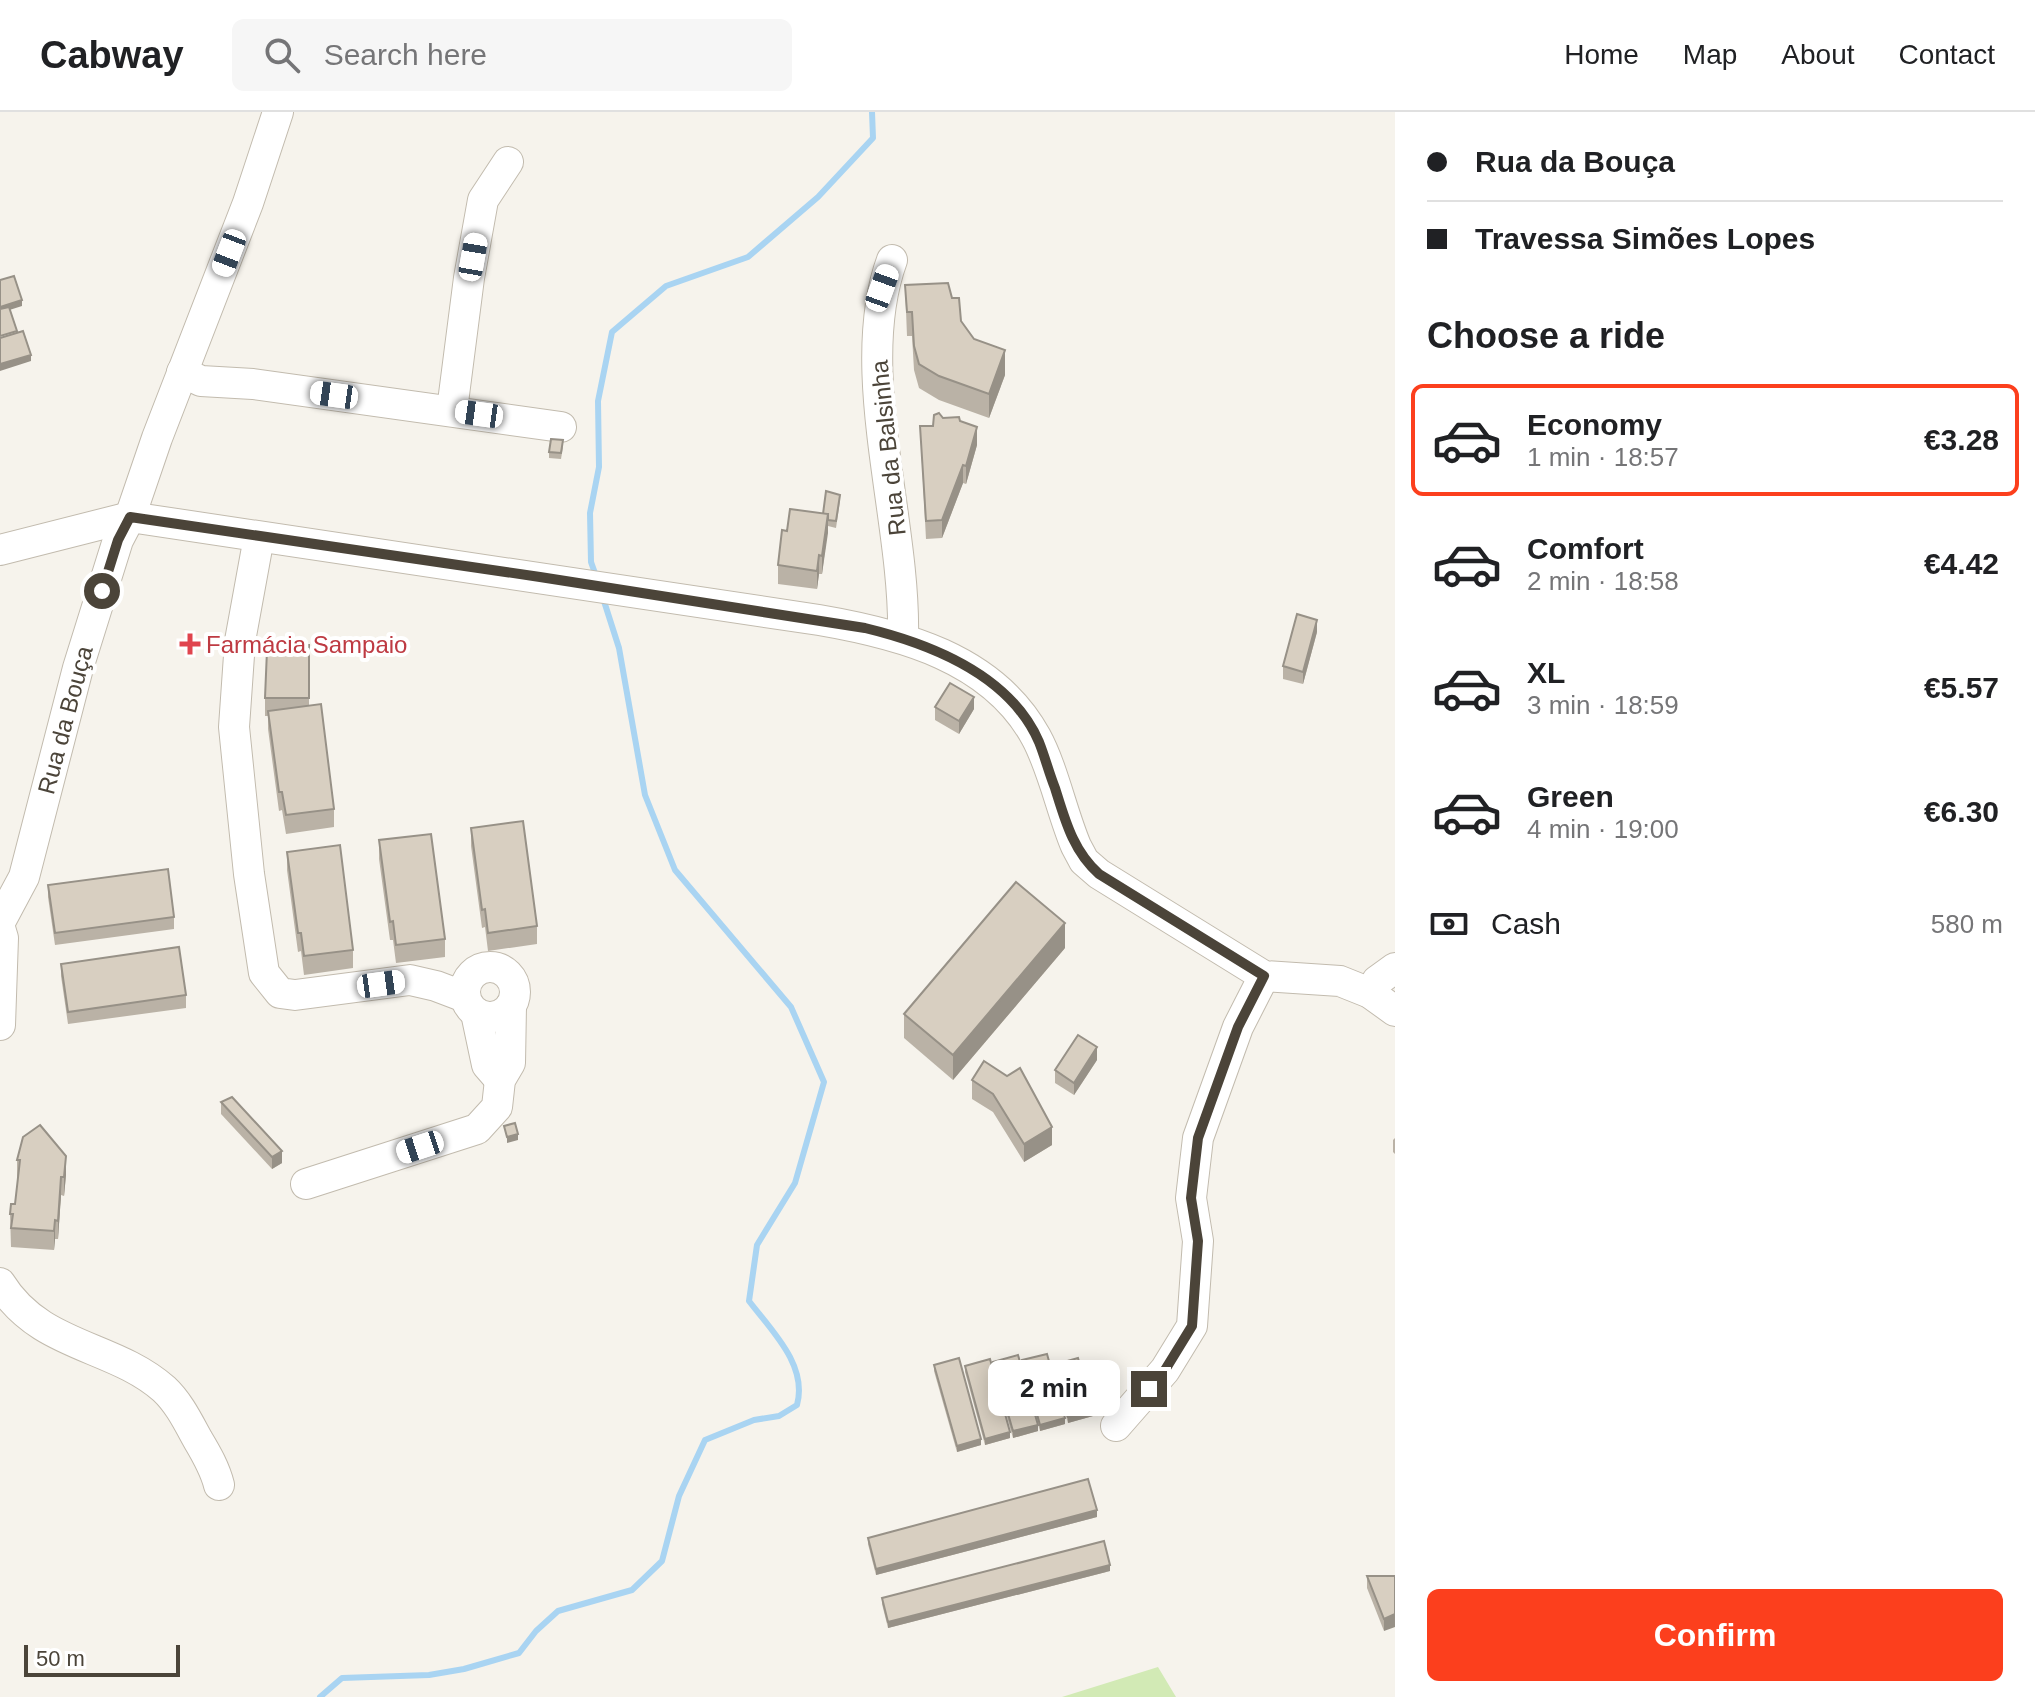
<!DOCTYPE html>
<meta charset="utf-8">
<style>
body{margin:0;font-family:Helvetica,sans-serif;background:#f6f6f6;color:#202124;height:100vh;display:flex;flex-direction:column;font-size:30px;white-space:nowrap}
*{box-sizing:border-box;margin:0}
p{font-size:26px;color:#757577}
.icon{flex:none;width:44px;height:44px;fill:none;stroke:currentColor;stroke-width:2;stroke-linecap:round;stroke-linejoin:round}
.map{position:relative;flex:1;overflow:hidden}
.details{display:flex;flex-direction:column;background:#fff;width:640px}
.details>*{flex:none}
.hud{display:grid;align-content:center;height:176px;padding:0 32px;background:#fff}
.scale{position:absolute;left:24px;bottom:20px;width:156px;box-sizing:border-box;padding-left:8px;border:4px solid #4b4439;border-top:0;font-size:22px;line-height:28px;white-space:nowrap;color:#4b4439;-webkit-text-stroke:6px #fff;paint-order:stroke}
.end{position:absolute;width:36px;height:36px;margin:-18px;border:10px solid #4b4439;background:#fff;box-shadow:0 0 0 4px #fff}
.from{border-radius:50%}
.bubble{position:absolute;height:56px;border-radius:12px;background:#fff;box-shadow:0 4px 20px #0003;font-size:26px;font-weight:800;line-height:56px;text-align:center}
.car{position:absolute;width:24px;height:48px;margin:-24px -12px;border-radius:10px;box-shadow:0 0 6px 2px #0007;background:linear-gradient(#fff 24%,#345 0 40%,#fff 0 76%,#345 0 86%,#fff 0)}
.hud b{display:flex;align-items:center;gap:28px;height:76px;font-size:30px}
.hud b+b{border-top:2px solid #e0e0e0}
.hud i{width:20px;height:20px;background:#202124}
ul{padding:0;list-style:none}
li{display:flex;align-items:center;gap:24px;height:112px;margin:0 16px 12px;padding:0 16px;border:4px solid transparent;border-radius:12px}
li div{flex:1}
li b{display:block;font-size:30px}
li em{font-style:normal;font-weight:800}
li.active{border-color:#fc3f1d}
li>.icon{width:72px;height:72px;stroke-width:1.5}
h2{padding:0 32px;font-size:36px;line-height:96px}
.pay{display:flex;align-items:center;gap:20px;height:88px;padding:0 32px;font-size:30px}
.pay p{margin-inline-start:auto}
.primary-button{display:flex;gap:16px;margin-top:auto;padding:16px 32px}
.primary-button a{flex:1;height:92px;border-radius:12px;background:#fc3f1d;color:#fff;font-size:32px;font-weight:800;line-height:92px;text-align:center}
header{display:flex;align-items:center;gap:48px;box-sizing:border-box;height:112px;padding:0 40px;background:#fff;border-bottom:2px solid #e0e0e0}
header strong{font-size:38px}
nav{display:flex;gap:44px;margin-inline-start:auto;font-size:28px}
.search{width:560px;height:72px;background:#f6f6f6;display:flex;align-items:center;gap:20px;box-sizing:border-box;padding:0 28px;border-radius:12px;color:#757577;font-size:30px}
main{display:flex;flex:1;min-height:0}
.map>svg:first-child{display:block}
.green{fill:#d2eab5}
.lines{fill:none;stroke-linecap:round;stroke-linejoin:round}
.stream{stroke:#a9d4f2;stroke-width:6}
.minor-casing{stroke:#c2bbae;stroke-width:32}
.minor{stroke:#fff;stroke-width:30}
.wall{fill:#bab2a6}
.shaded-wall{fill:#979187}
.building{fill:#d8cfc1;stroke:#979187;stroke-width:2}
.route{stroke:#4b4439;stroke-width:10}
.health-dot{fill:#e0444e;stroke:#fff;stroke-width:3}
.labels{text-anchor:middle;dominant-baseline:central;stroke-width:8;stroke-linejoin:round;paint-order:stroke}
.street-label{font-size:24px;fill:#4b4439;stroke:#fff}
.health-label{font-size:24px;fill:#be3a42;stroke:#fff;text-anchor:start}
</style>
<header>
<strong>Cabway</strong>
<div class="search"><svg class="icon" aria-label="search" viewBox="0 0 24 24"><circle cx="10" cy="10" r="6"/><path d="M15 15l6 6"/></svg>Search here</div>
<nav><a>Home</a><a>Map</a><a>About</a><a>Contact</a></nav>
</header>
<main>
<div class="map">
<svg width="1395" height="1585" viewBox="0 0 1395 1585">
<rect width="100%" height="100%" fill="#f6f3ec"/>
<path class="green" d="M 1158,1555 L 1176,1585 L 1062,1585 Z"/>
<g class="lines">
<g class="stream">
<path d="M 596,464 L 591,450 L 590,401 L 599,355 L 598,289 L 612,220 L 666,174 L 748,145 L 818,85 L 873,26 L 872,0"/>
<path d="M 320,1585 L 342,1566 L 429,1563 L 464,1557 L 519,1541 L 536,1519 L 558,1499 L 632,1478 L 662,1449 L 679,1384 L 705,1328 L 754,1308 L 779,1304 L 797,1293 C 808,1253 771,1218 749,1189 L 757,1133 L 795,1071 L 824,970 L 791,895 L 675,758 L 645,683 L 619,536 L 603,486"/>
</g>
<g class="minor-casing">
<g id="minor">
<path d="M 892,148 C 852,258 906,408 903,525"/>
<path d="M 182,260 L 201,269 L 253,272 L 561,315"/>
<path d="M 452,298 L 469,166 L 483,88 L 508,50"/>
<path d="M 259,425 L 240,529 L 234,615 L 249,762 L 264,861 L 280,881 L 295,883 L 410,868 L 436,874 L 465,885"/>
<path d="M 0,438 L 130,405 L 819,508 C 901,522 993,546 1036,625 C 1053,656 1062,701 1076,734 L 1084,749 L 1099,762 L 1264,864 L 1340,869 L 1370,881 L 1395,899"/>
<path d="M 0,810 L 24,765 L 78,556 L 118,428 L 130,405 L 157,326 L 248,91 L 278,0"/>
<path d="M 0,816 L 3,826 L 0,913"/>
<circle cx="490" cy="880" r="25"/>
<path d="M 1370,881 L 1377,869 L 1395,856"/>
<path d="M 476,901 L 487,953 L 500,968"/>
<path d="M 306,1072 L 477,1017 L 497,995 L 500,968 L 510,951 L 511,894"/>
<path d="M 0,1171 C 40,1236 113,1232 164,1277 C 179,1291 188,1310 198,1328 C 207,1343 215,1357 219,1373"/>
<path d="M 1116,1314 L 1165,1258 L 1192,1214 L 1198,1129 L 1191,1086 L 1198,1026 L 1238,915 L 1264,864"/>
</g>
</g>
<use href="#minor" class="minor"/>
</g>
<g class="wall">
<path d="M 905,173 L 952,186 L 961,209 L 974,227 L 1005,263 L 989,306 L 939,288 L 919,276 L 914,258 L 912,224 L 907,224 Z"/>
<path d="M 943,306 L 960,309 L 977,333 L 966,372 L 963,371 L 942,426 L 926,427 L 920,314 L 933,314 Z"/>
<path d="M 563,335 L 561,347 L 549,346 L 549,340 Z"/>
<path d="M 840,389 L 836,416 L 828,414 L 822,462 L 819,462 L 817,477 L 778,472 L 778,453 L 787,419 L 823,402 Z"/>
<path d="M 1317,520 L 1303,572 L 1283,567 L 1283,554 Z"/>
<path d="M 309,533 L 309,594 L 334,697 L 334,715 L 286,722 L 282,698 L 279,699 L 268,617 L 268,604 L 265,604 L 265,586 Z"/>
<path d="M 935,595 L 974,597 L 959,622 L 935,608 Z"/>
<path d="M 471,716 L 537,814 L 537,832 L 488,839 L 485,815 L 482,816 L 471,734 Z"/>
<path d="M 379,728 L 445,827 L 445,845 L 396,851 L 393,828 L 390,828 L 379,747 Z"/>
<path d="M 287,740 L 353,838 L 353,856 L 304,863 L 301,839 L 298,840 L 287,758 Z"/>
<path d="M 48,773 L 174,805 L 174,817 L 55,833 L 48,785 Z"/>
<path d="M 1065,836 L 953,968 L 904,926 L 904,902 Z"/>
<path d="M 61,852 L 186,883 L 186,896 L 68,912 L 61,864 Z"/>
<path d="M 1097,948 L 1074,983 L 1055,971 L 1055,958 Z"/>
<path d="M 984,949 L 1052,1033 L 1024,1050 L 993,1000 L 972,987 L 972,968 Z"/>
<path d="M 221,990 L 282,1051 L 272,1057 L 221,1002 Z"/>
<path d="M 1395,1026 L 1395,1042 L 1393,1040 L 1393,1028 Z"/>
<path d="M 17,1048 L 66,1063 L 64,1084 L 61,1083 L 58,1127 L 55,1127 L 54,1138 L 11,1135 L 10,1102 L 15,1092 L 18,1067 L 17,1066 Z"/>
<path d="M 1022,1248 L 1065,1312 L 1040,1319 L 1022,1254 Z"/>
<path d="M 993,1250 L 1038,1319 L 1013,1326 L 993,1256 Z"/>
<path d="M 934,1253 L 981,1333 L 957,1340 L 934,1259 Z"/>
<path d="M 1053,1253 L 1093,1304 L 1068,1311 L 1053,1259 Z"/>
<path d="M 965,1254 L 1010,1326 L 985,1333 L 965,1260 Z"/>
<path d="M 1097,1405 L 876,1463 L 868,1432 L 868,1426 Z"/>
<path d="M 1110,1459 L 888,1516 L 882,1492 L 882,1486 Z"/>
<path d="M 1367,1464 L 1395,1464 L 1384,1519 L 1367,1476 Z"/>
</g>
<g class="shaded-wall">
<path d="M 22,188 L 22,194 L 0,201 L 0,195 Z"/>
<path d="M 1005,238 L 1005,263 L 989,306 L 989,282 Z"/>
<path d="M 31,243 L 31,249 L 0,259 L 0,252 Z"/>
<path d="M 977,315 L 977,333 L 966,372 L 966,354 Z"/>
<path d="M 963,353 L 963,371 L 942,426 L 942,408 Z"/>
<path d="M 828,402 L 828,421 L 822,462 L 822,444 Z"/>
<path d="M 819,443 L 819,462 L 817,477 L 817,459 Z"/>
<path d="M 1317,508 L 1317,520 L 1303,572 L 1303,560 Z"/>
<path d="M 974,585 L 974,597 L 959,622 L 959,609 Z"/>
<path d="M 1065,811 L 1065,836 L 953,968 L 953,943 Z"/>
<path d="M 1097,935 L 1097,948 L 1074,983 L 1074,971 Z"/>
<path d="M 1052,1015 L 1052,1033 L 1024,1050 L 1024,1032 Z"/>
<path d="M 518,1022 L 518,1028 L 507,1031 L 507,1025 Z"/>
<path d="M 282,1039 L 282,1051 L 272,1057 L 272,1045 Z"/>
<path d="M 66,1044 L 66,1063 L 64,1084 L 64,1065 Z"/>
<path d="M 61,1065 L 61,1083 L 58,1127 L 58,1109 Z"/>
<path d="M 55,1108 L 55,1127 L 54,1138 L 54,1119 Z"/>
<path d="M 1093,1298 L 1093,1304 L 1068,1311 L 1068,1305 Z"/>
<path d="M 1065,1306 L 1065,1312 L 1040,1319 L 1040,1313 Z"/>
<path d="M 1038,1313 L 1038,1319 L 1013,1326 L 1013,1319 Z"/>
<path d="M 1010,1320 L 1010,1326 L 985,1333 L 985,1327 Z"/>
<path d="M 981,1327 L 981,1333 L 957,1340 L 957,1334 Z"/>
<path d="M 1097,1398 L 1097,1405 L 876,1463 L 876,1457 Z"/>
<path d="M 1110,1453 L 1110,1459 L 888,1516 L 888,1510 Z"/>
<path d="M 1395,1502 L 1395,1515 L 1384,1519 L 1384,1507 Z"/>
</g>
<g class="building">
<path d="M 14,164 L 22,188 L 0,195 L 0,168 Z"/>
<path d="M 948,171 L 952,186 L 959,186 L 961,209 L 974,227 L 1005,238 L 989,282 L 939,264 L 919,252 L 914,234 L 912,200 L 907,200 L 905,173 Z"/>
<path d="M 9,195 L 17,219 L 0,224 L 0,197 Z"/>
<path d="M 23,219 L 31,243 L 0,252 L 0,226 Z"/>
<path d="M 939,301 L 943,306 L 959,305 L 960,309 L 977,315 L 966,354 L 963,353 L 942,408 L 926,409 L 920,314 L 933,314 L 934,303 Z"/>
<path d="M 551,327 L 563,328 L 561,341 L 549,340 Z"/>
<path d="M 826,379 L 840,383 L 836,409 L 828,408 L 828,402 L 823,402 Z"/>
<path d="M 790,397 L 828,402 L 822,444 L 819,443 L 817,459 L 778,453 L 782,418 L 787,419 Z"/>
<path d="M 1297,502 L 1317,508 L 1303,560 L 1283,554 Z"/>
<path d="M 271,533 L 309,533 L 309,586 L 265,586 L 267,538 L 271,538 Z"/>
<path d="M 950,571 L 974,585 L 959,609 L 935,595 Z"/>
<path d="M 321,592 L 334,697 L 286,703 L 282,680 L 279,680 L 268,599 Z"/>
<path d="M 523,709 L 537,814 L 488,821 L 485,797 L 482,798 L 471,716 Z"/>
<path d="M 431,722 L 445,827 L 396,833 L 393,809 L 390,810 L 379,728 Z"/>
<path d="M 340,733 L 353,838 L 304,844 L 301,821 L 298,821 L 287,740 Z"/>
<path d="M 168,757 L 174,805 L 55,821 L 48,773 Z"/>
<path d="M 1016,770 L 1065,811 L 953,943 L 904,902 Z"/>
<path d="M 179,835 L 186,883 L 68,900 L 61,852 Z"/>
<path d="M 1078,923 L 1097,935 L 1074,971 L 1055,958 Z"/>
<path d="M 984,949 L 1007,964 L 1020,956 L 1052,1015 L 1024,1032 L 993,982 L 972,968 Z"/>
<path d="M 232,985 L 282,1039 L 272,1045 L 221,990 Z"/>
<path d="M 515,1011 L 518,1022 L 507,1025 L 504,1014 Z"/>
<path d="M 40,1013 L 66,1044 L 64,1065 L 61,1065 L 58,1109 L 55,1108 L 54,1119 L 11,1116 L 13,1102 L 10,1102 L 11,1092 L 15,1092 L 20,1048 L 17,1048 L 23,1025 Z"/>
<path d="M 1047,1242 L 1065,1306 L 1040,1313 L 1022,1248 Z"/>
<path d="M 1018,1243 L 1038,1313 L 1013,1319 L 993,1250 Z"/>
<path d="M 959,1246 L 981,1327 L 957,1334 L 934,1253 Z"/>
<path d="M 1078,1246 L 1093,1298 L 1068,1305 L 1053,1253 Z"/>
<path d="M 990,1247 L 1010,1320 L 985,1327 L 965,1254 Z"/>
<path d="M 1088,1367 L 1097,1398 L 876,1457 L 868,1426 Z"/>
<path d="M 1104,1429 L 1110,1453 L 888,1510 L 882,1486 Z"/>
<path d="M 1367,1464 L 1395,1464 L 1395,1502 L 1384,1507 Z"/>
</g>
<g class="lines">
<path class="route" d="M 102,479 L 118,428 L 130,405 L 540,465 L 865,516 C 931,532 1010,563 1039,630 C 1045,645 1049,661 1055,676 C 1065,708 1073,739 1099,762 L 1264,864 L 1238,915 L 1198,1026 L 1191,1086 L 1198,1129 L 1192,1214 L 1165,1258 L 1149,1277"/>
</g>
<path class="health-dot" d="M186 520h8v8h8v8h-8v8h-8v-8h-8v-8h8z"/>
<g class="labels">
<g class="street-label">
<text transform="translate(888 336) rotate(-96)">Rua da Balsinha</text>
<text transform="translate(65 608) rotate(-75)">Rua da Bouça</text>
</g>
<g class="health-label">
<text x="206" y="532">Farmácia Sampaio</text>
</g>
</g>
</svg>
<div class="scale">50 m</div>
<i class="end from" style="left:102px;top:479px"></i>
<i class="end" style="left:1149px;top:1277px"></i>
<div class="bubble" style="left:988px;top:1248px;width:132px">2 min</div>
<i class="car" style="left:229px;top:141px;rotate:201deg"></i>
<i class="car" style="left:473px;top:145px;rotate:10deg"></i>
<i class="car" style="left:882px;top:176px;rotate:20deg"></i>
<i class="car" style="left:334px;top:283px;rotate:278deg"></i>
<i class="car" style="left:479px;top:302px;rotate:278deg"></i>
<i class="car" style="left:381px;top:872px;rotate:82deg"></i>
<i class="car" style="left:420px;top:1035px;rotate:252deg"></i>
</div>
<section class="details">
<div class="hud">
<b><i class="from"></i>Rua da Bouça</b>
<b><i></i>Travessa Simões Lopes</b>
</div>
<h2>Choose a ride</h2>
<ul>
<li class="active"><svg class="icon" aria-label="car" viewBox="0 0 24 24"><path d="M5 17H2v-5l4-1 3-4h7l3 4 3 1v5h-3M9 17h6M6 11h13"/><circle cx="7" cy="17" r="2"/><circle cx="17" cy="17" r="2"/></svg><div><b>Economy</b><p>1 min · 18:57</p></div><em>€3.28</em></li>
<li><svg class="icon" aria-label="car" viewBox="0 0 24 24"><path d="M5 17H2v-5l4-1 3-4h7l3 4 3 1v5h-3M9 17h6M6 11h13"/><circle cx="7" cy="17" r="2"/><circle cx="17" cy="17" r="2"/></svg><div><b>Comfort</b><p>2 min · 18:58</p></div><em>€4.42</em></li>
<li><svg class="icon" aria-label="car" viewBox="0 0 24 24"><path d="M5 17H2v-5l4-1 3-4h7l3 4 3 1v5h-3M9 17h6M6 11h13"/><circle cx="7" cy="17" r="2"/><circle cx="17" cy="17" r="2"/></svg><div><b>XL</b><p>3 min · 18:59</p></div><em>€5.57</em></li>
<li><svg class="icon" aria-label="car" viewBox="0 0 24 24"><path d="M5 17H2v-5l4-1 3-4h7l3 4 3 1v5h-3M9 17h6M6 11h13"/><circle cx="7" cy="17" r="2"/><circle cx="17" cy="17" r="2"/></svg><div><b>Green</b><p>4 min · 19:00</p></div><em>€6.30</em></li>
</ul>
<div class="pay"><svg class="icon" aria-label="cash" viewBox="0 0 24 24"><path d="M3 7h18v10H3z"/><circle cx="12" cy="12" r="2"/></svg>Cash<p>580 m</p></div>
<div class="primary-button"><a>Confirm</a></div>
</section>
</main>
